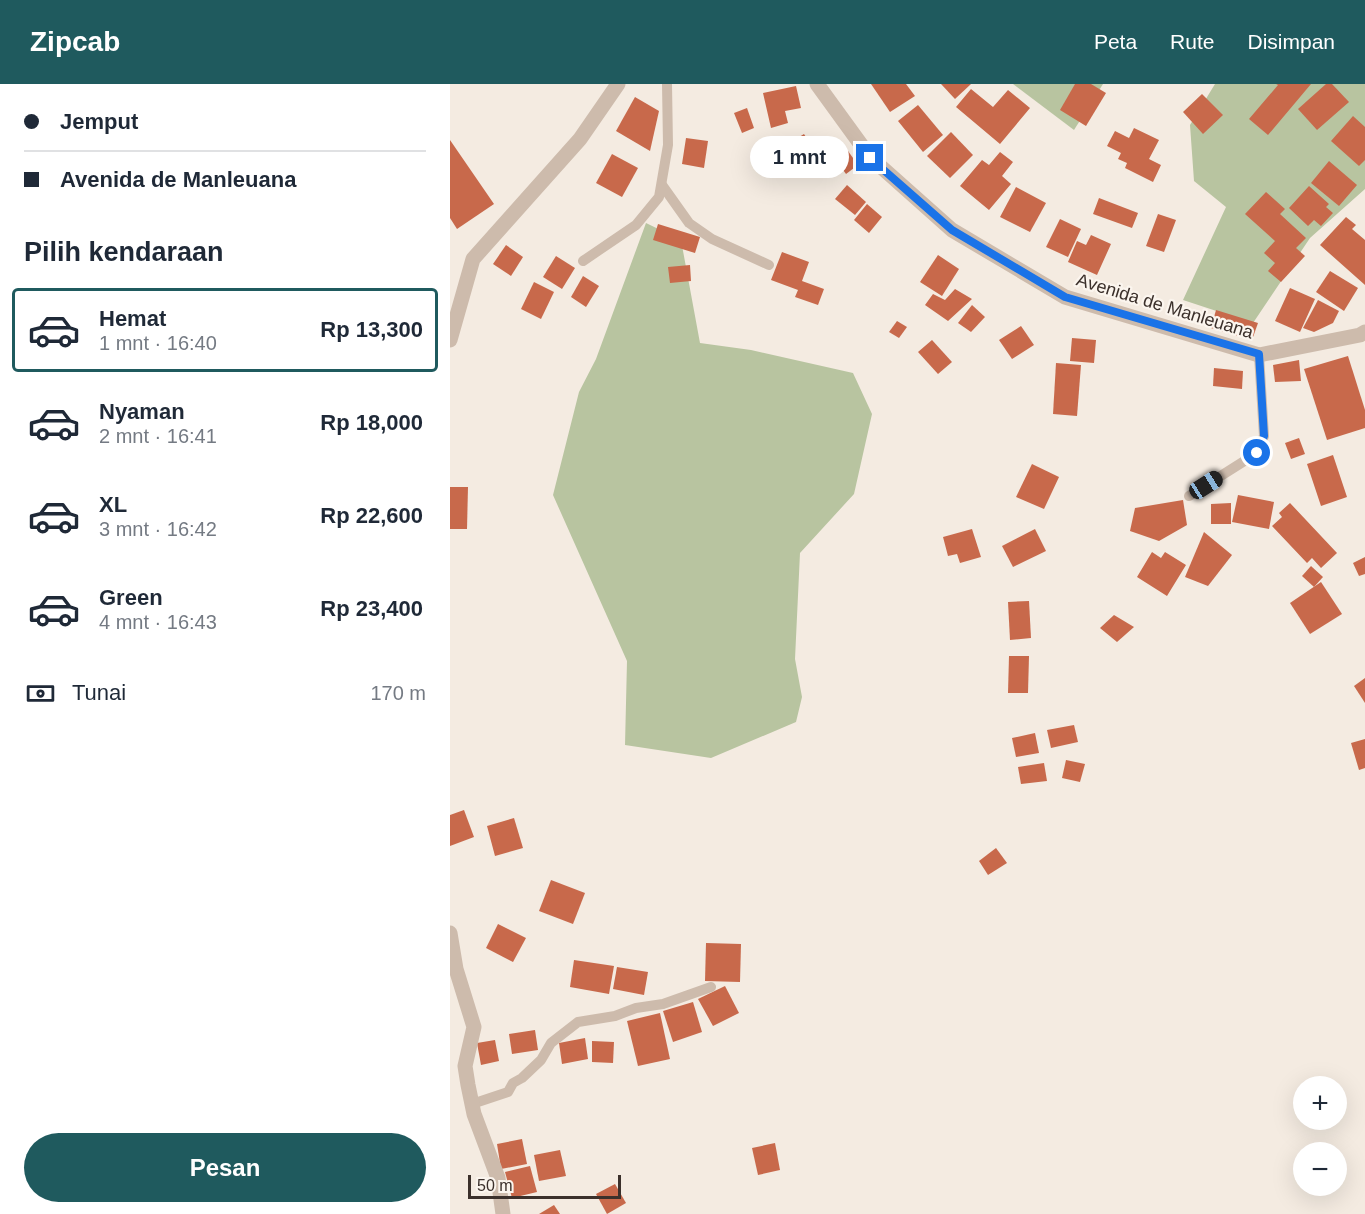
<!DOCTYPE html>
<html lang="id">
<meta charset="utf-8">
<style>
body{margin:0;font-family:Arial,sans-serif;background:#f6f6f7;color:#1f2937;height:100vh;display:flex;flex-direction:column;font-size:22px;white-space:nowrap}
*{box-sizing:border-box;margin:0}
p{font-size:20px;color:#747a83}
.icon{flex:none;width:33px;height:33px;fill:none;stroke:currentColor;stroke-width:2;stroke-linecap:round;stroke-linejoin:round}
.map{position:relative;flex:1;overflow:hidden}
.panel{display:flex;flex-direction:column;background:#fff;width:450px}
.panel>*{flex:none}
.top-card{display:grid;align-content:center;height:132px;padding:0 24px;background:#fff}
.buttons{position:absolute;left:843px;top:992px;display:grid;gap:12px}
.buttons a{display:grid;place-items:center;width:54px;height:54px;border-radius:50%;background:#fff;box-shadow:0 6px 24px #0002;font-size:30px}
.scale{position:absolute;left:18px;bottom:15px;width:153px;box-sizing:border-box;padding-left:6px;border:3px solid #3b302b;border-top:0;font-size:16px;line-height:21px;white-space:nowrap;color:#3b302b;-webkit-text-stroke:4px #fbf5ee;paint-order:stroke}
.end{position:absolute;width:27px;height:27px;margin:-14px;border:8px solid #1a73e8;background:#fff;box-shadow:0 0 0 3px #fff}
.from{border-radius:50%}
.bubble{position:absolute;height:42px;border-radius:21px;background:#fff;box-shadow:0 6px 24px #0002;font-size:20px;font-weight:700;line-height:42px;text-align:center}
.car{position:absolute;width:18px;height:36px;margin:-18px -9px;border-radius:8px;box-shadow:0 0 4px 2px #0007;background:linear-gradient(#222 24%,#8ab4d8 0 40%,#222 0 76%,#8ab4d8 0 86%,#222 0)}
.top-card b{display:flex;align-items:center;gap:21px;height:57px;font-size:22px}
.top-card b+b{border-top:2px solid #e0e1e3}
.top-card i{width:15px;height:15px;background:#1f2937}
ul{padding:0;list-style:none}
li{display:flex;align-items:center;gap:18px;height:84px;margin:0 12px 9px;padding:0 12px;border:3px solid transparent;border-radius:6px}
li div{flex:1}
li b{display:block;font-size:22px}
li em{font-style:normal;font-weight:700}
li.on{border-color:#1f5a5e}
li>.icon{width:54px;height:54px;stroke-width:1.5}
h2{padding:0 24px;font-size:27px;line-height:72px}
.pay{display:flex;align-items:center;gap:15px;height:66px;padding:0 24px;font-size:22px}
.pay p{margin-inline-start:auto}
.button{display:flex;gap:12px;margin-top:auto;padding:12px 24px}
.button a{flex:1;height:69px;border-radius:36px;background:#1f5a5e;color:#fff;font-size:24px;font-weight:700;line-height:69px;text-align:center}
header{display:flex;align-items:center;gap:36px;box-sizing:border-box;height:84px;padding:0 30px;background:#1f5a5e;color:#fff}
header strong{font-size:28px}
nav{display:flex;gap:33px;margin-inline-start:auto;font-size:21px}
main{display:flex;flex:1;min-height:0}
.map>svg:first-child{display:block}
.green{fill:#b8c4a0}
.building{fill:#c8694b}
.lines{fill:none;stroke-linecap:round;stroke-linejoin:round}
.service{stroke:#cdbbac;stroke-width:10}
.minor{stroke:#cdbbac;stroke-width:15}
.tertiary{stroke:#cdbbac;stroke-width:15}
.route{stroke:#1a73e8;stroke-width:8}
.labels{text-anchor:middle;dominant-baseline:central;stroke-width:4.5;stroke-linejoin:round;paint-order:stroke}
.street-label{font-size:18px;fill:#3b302b;stroke:#fbf5ee}
</style>
<header>
<strong>Zipcab</strong>
<nav><a>Peta</a><a>Rute</a><a>Disimpan</a></nav>
</header>
<main>
<section class="panel">
<div class="top-card">
<b><i class="from"></i>Jemput</b>
<b><i></i>Avenida de Manleuana</b>
</div>
<h2>Pilih kendaraan</h2>
<ul>
<li class="on"><svg class="icon" aria-label="car" viewBox="0 0 24 24"><path d="M5 17H2v-5l4-1 3-4h7l3 4 3 1v5h-3M9 17h6M6 11h13"/><circle cx="7" cy="17" r="2"/><circle cx="17" cy="17" r="2"/></svg><div><b>Hemat</b><p>1 mnt · 16:40</p></div><em>Rp 13,300</em></li>
<li><svg class="icon" aria-label="car" viewBox="0 0 24 24"><path d="M5 17H2v-5l4-1 3-4h7l3 4 3 1v5h-3M9 17h6M6 11h13"/><circle cx="7" cy="17" r="2"/><circle cx="17" cy="17" r="2"/></svg><div><b>Nyaman</b><p>2 mnt · 16:41</p></div><em>Rp 18,000</em></li>
<li><svg class="icon" aria-label="car" viewBox="0 0 24 24"><path d="M5 17H2v-5l4-1 3-4h7l3 4 3 1v5h-3M9 17h6M6 11h13"/><circle cx="7" cy="17" r="2"/><circle cx="17" cy="17" r="2"/></svg><div><b>XL</b><p>3 mnt · 16:42</p></div><em>Rp 22,600</em></li>
<li><svg class="icon" aria-label="car" viewBox="0 0 24 24"><path d="M5 17H2v-5l4-1 3-4h7l3 4 3 1v5h-3M9 17h6M6 11h13"/><circle cx="7" cy="17" r="2"/><circle cx="17" cy="17" r="2"/></svg><div><b>Green</b><p>4 mnt · 16:43</p></div><em>Rp 23,400</em></li>
</ul>
<div class="pay"><svg class="icon" aria-label="cash" viewBox="0 0 24 24"><path d="M3 7h18v10H3z"/><circle cx="12" cy="12" r="2"/></svg>Tunai<p>170 m</p></div>
<div class="button"><a>Pesan</a></div>
</section>
<div class="map">
<svg width="915" height="1130" viewBox="0 0 915 1130">
<rect width="100%" height="100%" fill="#f4ebe1"/>
<g class="green">
<path d="M 563,0 L 653,0 L 624,46 Z"/>
<path d="M 765,0 L 915,0 L 915,105 L 860,154 L 803,239 L 733,216 L 776,123 L 744,97 L 740,41 Z"/>
<path d="M 196,139 L 231,156 L 250,259 L 301,266 L 403,289 L 422,330 L 404,410 L 350,469 L 345,575 L 352,613 L 346,638 L 261,674 L 175,661 L 177,577 L 103,411 L 129,308 L 146,275 Z"/>
</g>
<g class="building">
<path d="M 421,0 L 456,0 L 465,12 L 440,28 Z"/>
<path d="M 491,0 L 521,0 L 505,15 Z"/>
<path d="M 625,0 L 641,0 L 656,9 L 636,42 L 610,26 Z"/>
<path d="M 826,0 L 861,0 L 818,51 L 799,35 L 828,1 Z"/>
<path d="M 876,0 L 882,0 L 899,18 L 867,46 L 848,25 Z"/>
<path d="M 346,2 L 351,24 L 335,27 L 338,39 L 321,44 L 313,9 Z"/>
<path d="M 521,5 L 543,23 L 558,6 L 580,24 L 550,60 L 506,23 Z"/>
<path d="M 752,10 L 773,31 L 753,50 L 733,28 Z"/>
<path d="M 185,13 L 209,27 L 200,67 L 166,47 Z"/>
<path d="M 468,21 L 493,51 L 473,68 L 448,37 Z"/>
<path d="M 297,24 L 304,44 L 292,49 L 284,29 Z"/>
<path d="M 903,32 L 915,43 L 915,76 L 909,82 L 881,57 Z"/>
<path d="M 684,44 L 709,56 L 699,75 L 711,81 L 703,98 L 675,84 L 677,79 L 668,75 L 671,69 L 657,62 L 665,47 L 679,54 Z"/>
<path d="M 501,48 L 523,71 L 500,94 L 477,72 Z"/>
<path d="M 354,50 L 365,67 L 348,79 L 336,61 Z"/>
<path d="M 236,54 L 258,57 L 254,84 L 232,80 Z"/>
<path d="M 0,56 L 44,120 L 7,145 L 0,134 Z"/>
<path d="M 398,67 L 408,81 L 396,90 L 386,76 Z"/>
<path d="M 550,68 L 563,78 L 552,92 L 561,100 L 539,126 L 510,102 L 532,76 L 539,81 Z"/>
<path d="M 162,70 L 188,84 L 172,113 L 146,99 Z"/>
<path d="M 879,77 L 907,101 L 889,122 L 861,99 Z"/>
<path d="M 397,101 L 416,118 L 405,131 L 385,115 Z"/>
<path d="M 859,102 L 879,120 L 876,123 L 883,129 L 871,142 L 864,136 L 858,142 L 839,124 Z"/>
<path d="M 566,103 L 596,119 L 580,148 L 550,133 Z"/>
<path d="M 816,108 L 835,125 L 830,130 L 856,154 L 846,164 L 855,172 L 831,198 L 818,187 L 825,179 L 814,169 L 825,157 L 795,130 Z"/>
<path d="M 649,114 L 688,129 L 682,144 L 643,130 Z"/>
<path d="M 417,120 L 432,133 L 419,149 L 404,136 Z"/>
<path d="M 708,130 L 726,136 L 714,168 L 696,162 Z"/>
<path d="M 896,133 L 906,141 L 902,145 L 915,156 L 915,201 L 870,161 Z"/>
<path d="M 610,135 L 631,145 L 618,173 L 596,163 Z"/>
<path d="M 208,140 L 250,153 L 245,169 L 203,156 Z"/>
<path d="M 641,151 L 661,160 L 647,191 L 618,178 L 627,157 L 636,161 Z"/>
<path d="M 56,161 L 73,173 L 61,192 L 43,180 Z"/>
<path d="M 332,168 L 359,178 L 352,197 L 374,205 L 368,221 L 345,213 L 348,206 L 321,196 Z"/>
<path d="M 488,171 L 509,185 L 492,212 L 470,198 Z"/>
<path d="M 106,172 L 125,184 L 112,205 L 93,193 Z"/>
<path d="M 240,181 L 241,197 L 220,199 L 218,183 Z"/>
<path d="M 880,187 L 908,204 L 894,227 L 866,208 Z"/>
<path d="M 133,192 L 149,202 L 136,223 L 121,213 Z"/>
<path d="M 84,198 L 104,208 L 91,235 L 71,225 Z"/>
<path d="M 840,204 L 865,215 L 850,248 L 825,237 Z"/>
<path d="M 505,205 L 522,215 L 498,237 L 475,221 L 483,210 L 495,216 Z"/>
<path d="M 868,216 L 889,227 L 883,239 L 864,248 L 853,244 Z"/>
<path d="M 522,221 L 535,233 L 521,248 L 508,239 Z"/>
<path d="M 766,226 L 808,239 L 802,256 L 761,244 Z"/>
<path d="M 447,237 L 457,243 L 449,254 L 439,248 Z"/>
<path d="M 571,242 L 584,261 L 562,275 L 549,256 Z"/>
<path d="M 622,254 L 646,256 L 644,279 L 620,277 Z"/>
<path d="M 482,256 L 502,278 L 488,290 L 468,268 Z"/>
<path d="M 898,272 L 915,326 L 915,344 L 877,356 L 854,285 Z"/>
<path d="M 849,276 L 851,297 L 825,298 L 823,281 Z"/>
<path d="M 606,279 L 631,281 L 627,332 L 603,330 Z"/>
<path d="M 764,284 L 793,287 L 792,305 L 763,302 Z"/>
<path d="M 849,354 L 855,370 L 841,375 L 835,359 Z"/>
<path d="M 883,371 L 897,413 L 871,422 L 857,380 Z"/>
<path d="M 582,380 L 609,393 L 594,425 L 566,413 Z"/>
<path d="M 0,403 L 18,403 L 17,445 L 0,445 Z"/>
<path d="M 788,411 L 824,418 L 819,445 L 782,438 Z"/>
<path d="M 733,416 L 737,441 L 709,457 L 680,447 L 685,424 Z"/>
<path d="M 781,419 L 781,440 L 761,440 L 761,420 Z"/>
<path d="M 840,419 L 887,469 L 871,484 L 862,474 L 857,479 L 822,442 L 832,433 L 829,429 Z"/>
<path d="M 522,445 L 531,473 L 510,479 L 507,470 L 498,472 L 493,453 Z"/>
<path d="M 585,445 L 596,467 L 563,483 L 552,462 Z"/>
<path d="M 754,448 L 782,471 L 758,502 L 735,493 Z"/>
<path d="M 702,468 L 711,474 L 715,468 L 736,481 L 717,512 L 687,493 Z"/>
<path d="M 915,473 L 915,490 L 909,492 L 903,479 Z"/>
<path d="M 861,482 L 873,493 L 864,503 L 852,492 Z"/>
<path d="M 871,498 L 892,530 L 860,550 L 840,519 Z"/>
<path d="M 579,517 L 581,554 L 560,556 L 558,518 Z"/>
<path d="M 664,531 L 684,543 L 667,558 L 650,544 Z"/>
<path d="M 559,572 L 579,572 L 578,609 L 558,609 Z"/>
<path d="M 915,594 L 915,619 L 904,602 Z"/>
<path d="M 624,641 L 628,658 L 601,664 L 597,646 Z"/>
<path d="M 585,649 L 589,669 L 566,673 L 562,654 Z"/>
<path d="M 915,655 L 915,684 L 909,686 L 901,659 Z"/>
<path d="M 616,676 L 635,680 L 630,698 L 612,694 Z"/>
<path d="M 594,679 L 597,697 L 571,700 L 568,683 Z"/>
<path d="M 14,726 L 24,753 L 0,762 L 0,731 Z"/>
<path d="M 64,734 L 73,764 L 45,772 L 37,742 Z"/>
<path d="M 546,764 L 557,779 L 538,791 L 529,777 Z"/>
<path d="M 101,796 L 135,809 L 123,840 L 89,827 Z"/>
<path d="M 48,840 L 76,854 L 63,878 L 36,864 Z"/>
<path d="M 256,859 L 291,860 L 290,898 L 255,897 Z"/>
<path d="M 124,876 L 164,882 L 159,910 L 120,903 Z"/>
<path d="M 167,883 L 198,888 L 194,911 L 163,905 Z"/>
<path d="M 275,902 L 289,929 L 263,942 L 248,915 Z"/>
<path d="M 243,918 L 252,948 L 223,958 L 213,927 Z"/>
<path d="M 210,929 L 220,975 L 188,982 L 177,937 Z"/>
<path d="M 85,946 L 88,966 L 62,970 L 59,950 Z"/>
<path d="M 135,954 L 138,975 L 112,980 L 109,959 Z"/>
<path d="M 45,956 L 49,977 L 31,981 L 27,959 Z"/>
<path d="M 142,957 L 164,958 L 163,979 L 142,978 Z"/>
<path d="M 72,1055 L 77,1080 L 51,1085 L 47,1060 Z"/>
<path d="M 325,1059 L 330,1086 L 308,1091 L 302,1064 Z"/>
<path d="M 110,1066 L 116,1092 L 89,1097 L 84,1071 Z"/>
<path d="M 80,1082 L 87,1108 L 62,1114 L 55,1088 Z"/>
<path d="M 165,1100 L 176,1119 L 157,1130 L 146,1110 Z"/>
<path d="M 104,1121 L 110,1130 L 89,1130 Z"/>
</g>
<g class="lines">
<g class="service">
<path d="M 212,101 L 239,139 L 262,155 L 319,181"/>
<path d="M 133,177 L 186,141 L 209,113 L 218,61 L 217,0"/>
<path d="M 739,412 L 807,369 L 814,352 L 809,271"/>
<path d="M 22,1020 L 58,1008 L 63,999 L 72,994 L 91,976 L 101,959 L 128,938 L 165,932 L 186,924 L 213,920 L 261,903"/>
</g>
<path class="minor" d="M 0,849 L 6,885 L 24,943 L 15,982 L 18,1001 L 24,1030 L 48,1094 L 53,1130"/>
<g class="tertiary">
<path d="M 367,0 L 420,73 L 502,146 L 615,213 L 809,271 L 910,251 L 915,248"/>
<path d="M 0,256 L 23,175 L 130,55 L 168,0"/>
</g>
</g>
<g class="lines">
<path class="route" d="M 420,74 L 502,146 L 615,213 L 809,270 L 814,352 L 807,369"/>
</g>
<g class="labels">
<g class="street-label">
<text transform="translate(715 222) rotate(17)">Avenida de Manleuana</text>
</g>
</g>
</svg>
<div class="buttons">
<a>+</a>
<a>−</a>
</div>
<div class="scale">50 m</div>
<i class="end from" style="left:807px;top:369px"></i>
<i class="end" style="left:420px;top:74px"></i>
<div class="bubble" style="left:300px;top:52px;width:99px">1 mnt</div>
<i class="car" style="left:756px;top:401px;rotate:58deg"></i>
</div>
</main>
